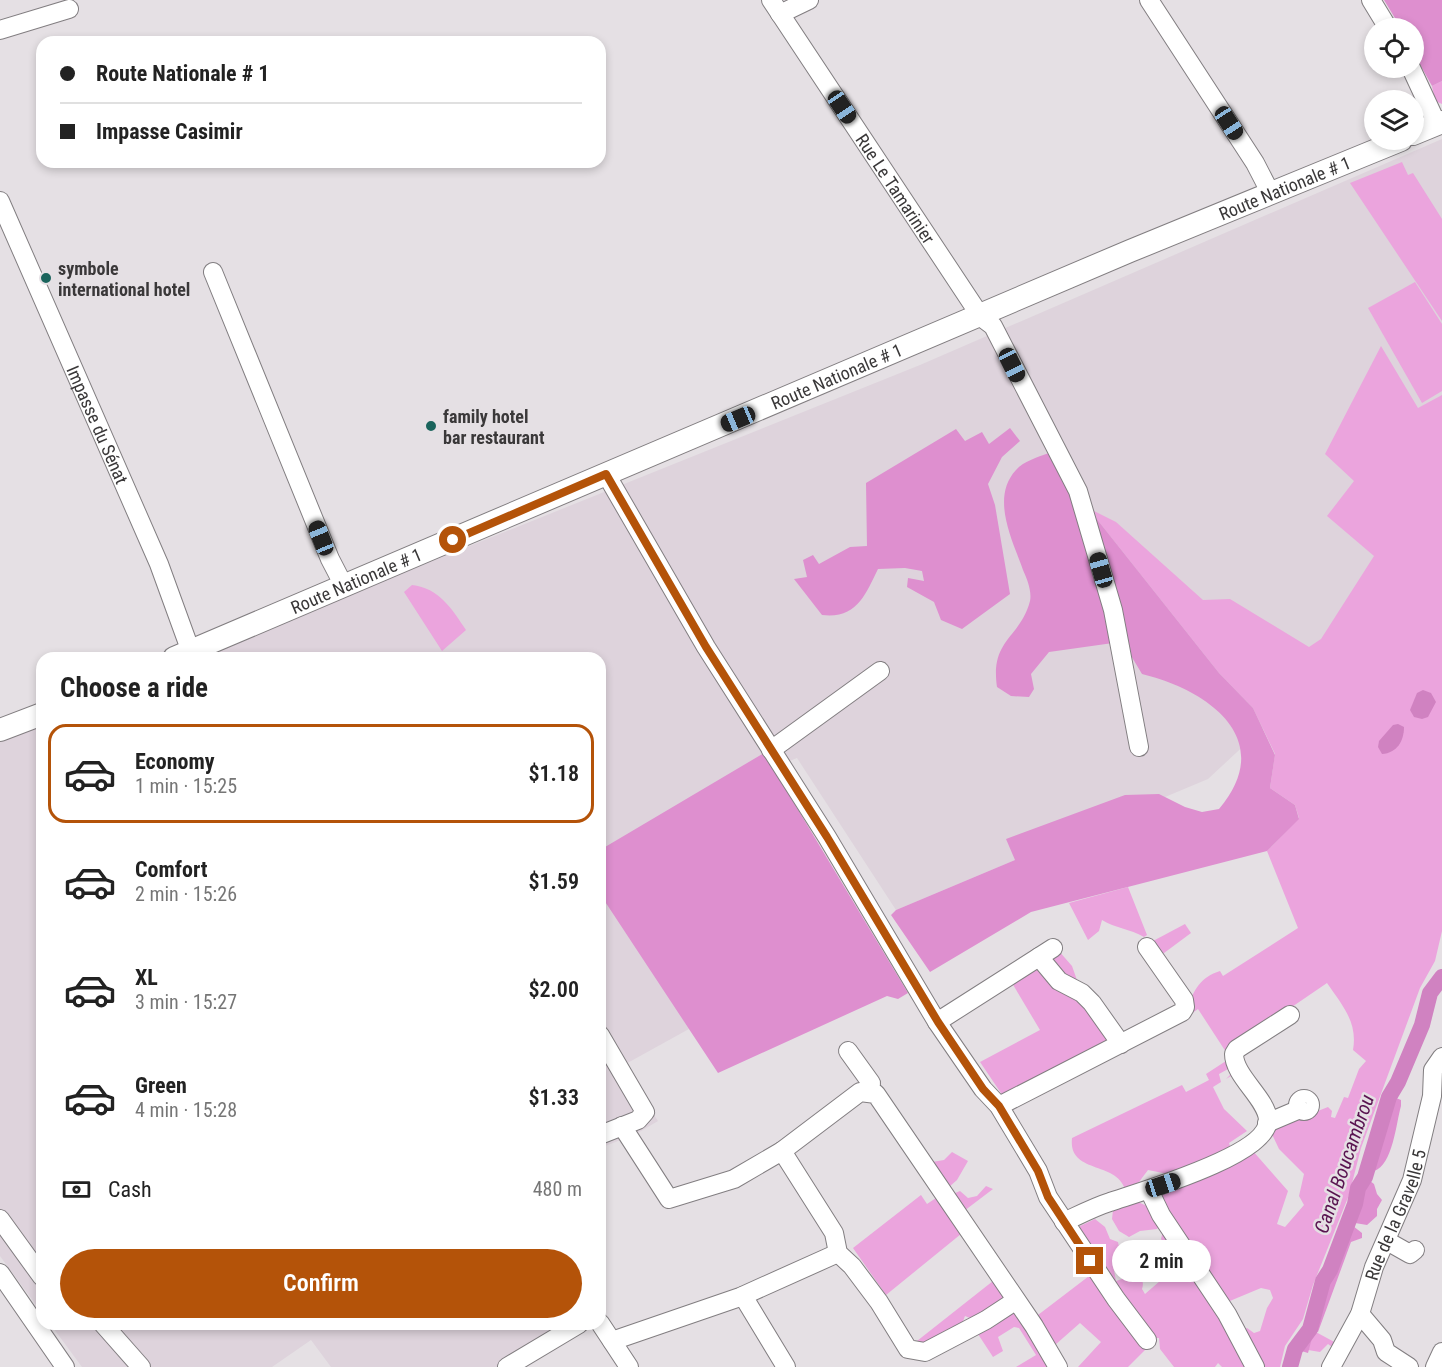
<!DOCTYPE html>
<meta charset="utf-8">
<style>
body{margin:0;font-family:"Roboto Condensed",sans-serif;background:#f2f2f2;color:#222;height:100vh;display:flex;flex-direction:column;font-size:22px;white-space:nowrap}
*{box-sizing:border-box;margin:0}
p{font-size:20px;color:#767676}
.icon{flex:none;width:33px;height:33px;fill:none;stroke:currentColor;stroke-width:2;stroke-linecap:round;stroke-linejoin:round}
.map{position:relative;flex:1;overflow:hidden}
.drawer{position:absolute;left:36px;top:652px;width:570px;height:678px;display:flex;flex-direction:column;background:#fff;border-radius:18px;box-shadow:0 3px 9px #0003}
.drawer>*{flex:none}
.hud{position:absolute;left:36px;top:36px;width:570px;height:132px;border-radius:18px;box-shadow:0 3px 9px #0003;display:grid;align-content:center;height:132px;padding:0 24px;background:#fff}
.controls{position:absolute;left:1364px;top:18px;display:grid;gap:12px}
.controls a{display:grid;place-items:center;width:60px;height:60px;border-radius:50%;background:#fff;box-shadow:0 3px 9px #0003;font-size:30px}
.end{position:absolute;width:27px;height:27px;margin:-14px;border:8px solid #b45309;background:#fff;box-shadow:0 0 0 3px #fff}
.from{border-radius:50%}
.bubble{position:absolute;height:42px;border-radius:21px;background:#fff;box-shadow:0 3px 9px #0003;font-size:20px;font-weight:600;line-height:42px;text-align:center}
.car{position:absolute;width:18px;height:36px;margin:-18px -9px;border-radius:8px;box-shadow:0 0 4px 2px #0007;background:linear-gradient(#222 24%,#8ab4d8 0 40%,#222 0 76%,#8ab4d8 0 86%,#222 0)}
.hud b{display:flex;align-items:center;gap:21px;height:57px;font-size:22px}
.hud b+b{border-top:2px solid #e0e0e0}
.hud i{width:15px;height:15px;background:#222}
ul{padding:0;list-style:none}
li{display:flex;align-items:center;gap:18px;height:99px;margin:0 12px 9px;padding:0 12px;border:3px solid transparent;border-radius:18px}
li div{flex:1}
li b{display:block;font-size:22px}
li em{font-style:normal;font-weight:600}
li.active{border-color:#b45309}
li>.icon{width:54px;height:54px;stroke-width:1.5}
h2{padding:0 24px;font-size:27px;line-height:72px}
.pay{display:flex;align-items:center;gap:15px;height:66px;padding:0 24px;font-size:22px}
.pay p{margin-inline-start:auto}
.cta{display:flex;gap:12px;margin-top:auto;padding:12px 24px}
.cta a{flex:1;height:69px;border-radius:36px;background:#b45309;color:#fff;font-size:24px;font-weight:600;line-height:69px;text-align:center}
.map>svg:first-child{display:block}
.built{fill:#ded3dc}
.green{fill:#eba4dd}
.forest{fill:#de8fcf}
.water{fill:#d082c1}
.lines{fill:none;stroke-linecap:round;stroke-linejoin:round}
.canal{stroke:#d082c1;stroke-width:16}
.minor-casing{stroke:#827e81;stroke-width:20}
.major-casing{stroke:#827e81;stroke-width:24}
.minor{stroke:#fff;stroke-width:18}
.major{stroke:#fff;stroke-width:22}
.route{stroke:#b45309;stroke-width:8}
.poi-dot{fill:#1a645c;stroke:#e5e0e4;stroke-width:2}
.labels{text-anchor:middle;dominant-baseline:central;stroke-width:5;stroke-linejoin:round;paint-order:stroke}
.street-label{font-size:18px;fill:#3a3839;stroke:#e5e0e4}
.poi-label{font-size:18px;font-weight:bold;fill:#3a3839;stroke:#e5e0e4;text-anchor:start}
.water-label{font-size:20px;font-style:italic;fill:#591350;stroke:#e5e0e4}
</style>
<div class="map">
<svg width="1442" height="1367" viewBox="0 0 1442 1367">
<rect width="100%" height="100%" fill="#e5e0e4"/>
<g class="built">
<path d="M 1442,139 L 1442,590 L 1420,582 L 1208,779 L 896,910 L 797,758 L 754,775 L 600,864 L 600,658 L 201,658 L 343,597 L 920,365 Z"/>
<path d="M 42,725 L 42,1313 L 0,1256 L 0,741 Z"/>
<path d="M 600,875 L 698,1024 L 622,1066 L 658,1121 L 636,1134 L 600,1148 Z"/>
<path d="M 51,1325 L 588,1325 L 517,1367 L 331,1367 L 311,1340 L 272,1367 L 82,1367 Z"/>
</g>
<g class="green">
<path d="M 1442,81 L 1442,104 L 1435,101 L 1432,86 Z"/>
<path d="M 1402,162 L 1408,175 L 1413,173 L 1442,219 L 1442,321 L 1350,183 Z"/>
<path d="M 1415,282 L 1442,324 L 1442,391 L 1422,403 L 1368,308 Z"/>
<path d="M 1381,346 L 1418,408 L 1442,395 L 1442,931 L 1435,961 L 1420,988 L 1361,1148 L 1349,1195 L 1313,1285 L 1303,1319 L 1285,1346 L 1280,1367 L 1260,1367 L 1242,1330 L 1247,1328 L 1254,1333 L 1260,1331 L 1267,1308 L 1273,1298 L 1270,1290 L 1261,1288 L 1225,1303 L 1165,1216 L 1161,1192 L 1252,1150 L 1288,1191 L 1277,1224 L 1285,1227 L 1304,1205 L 1299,1196 L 1304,1174 L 1279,1149 L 1270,1130 L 1328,1107 L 1332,1111 L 1331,1117 L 1335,1118 L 1344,1097 L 1348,1098 L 1359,1069 L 1366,1061 L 1353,1050 C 1358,1022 1342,1005 1327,983 L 1226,1052 L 1198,1009 L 1191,1014 L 1188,1008 C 1193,990 1201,977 1220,971 L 1223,976 L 1298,928 L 1267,851 L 1299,818 L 1295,805 L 1270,788 L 1275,754 L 1253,708 L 1219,673 L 1088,508 L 1116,522 L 1203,600 L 1230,599 L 1309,647 L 1321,639 L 1374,556 L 1327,516 L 1354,481 L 1325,454 Z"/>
<path d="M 412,585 C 439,588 452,609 466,630 L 442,651 L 404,592 Z"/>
<path d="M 1128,887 L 1147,935 L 1144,937 C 1130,929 1115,928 1102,920 L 1099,931 L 1088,940 L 1069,903 Z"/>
<path d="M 1185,924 L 1191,933 L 1160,956 L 1153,941 Z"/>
<path d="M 1058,950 L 1072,966 L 1078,983 L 1110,1039 L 1003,1096 L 980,1062 L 1040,1030 L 1009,978 Z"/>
<path d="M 1229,1059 L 1236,1073 L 1226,1079 L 1231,1074 L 1228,1069 L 1219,1074 L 1221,1082 L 1213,1087 L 1224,1109 L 1247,1131 L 1229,1143 L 1231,1149 L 1173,1175 L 1148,1170 L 1139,1182 L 1125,1189 C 1116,1161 1068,1174 1072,1138 L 1182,1085 L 1186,1092 L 1209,1080 L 1206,1074 Z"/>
<path d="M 952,1152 L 968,1161 L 957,1180 L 949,1187 L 932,1162 L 944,1160 Z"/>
<path d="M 986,1186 L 993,1189 L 964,1211 L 953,1194 L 960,1191 L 968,1198 L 977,1196 Z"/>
<path d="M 921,1195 L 927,1204 L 936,1198 L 961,1234 L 886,1295 L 853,1248 Z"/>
<path d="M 1136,1201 L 1151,1208 L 1162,1222 L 1157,1229 L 1140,1231 L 1129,1237 L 1119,1231 L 1112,1219 L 1113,1210 Z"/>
<path d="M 1095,1219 L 1105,1227 L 1110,1239 L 1118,1242 L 1119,1247 L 1113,1265 L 1116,1281 L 1122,1279 L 1125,1268 C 1136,1272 1146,1277 1142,1289 L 1145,1294 L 1175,1268 L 1174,1260 L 1161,1239 L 1164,1227 L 1252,1367 L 1222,1367 L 1218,1363 L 1215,1367 L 1174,1367 L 1160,1349 L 1159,1338 L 1148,1338 L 1078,1230 L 1080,1226 Z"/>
<path d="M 1093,1273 L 1147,1348 L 1128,1367 L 1078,1367 L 1101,1342 L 1080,1323 L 1055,1345 L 1038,1315 Z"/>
<path d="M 993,1281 L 1004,1297 L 1002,1303 L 975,1320 L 965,1316 L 960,1329 L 926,1344 L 917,1341 Z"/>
<path d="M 1014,1312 L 1019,1314 L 1049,1367 L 1016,1367 L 1036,1355 L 1019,1328 L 1014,1327 L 998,1337 L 1003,1351 L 993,1357 L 976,1331 L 993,1327 Z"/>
<path d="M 1314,1331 L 1338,1344 L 1332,1347 L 1328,1344 L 1320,1352 L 1308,1350 Z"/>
</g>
<g class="forest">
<path d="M 1384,0 L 1442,0 L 1442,81 L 1432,86 L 1413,52 L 1413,28 L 1401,28 Z"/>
<path d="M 1010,428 L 1020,441 L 1002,457 L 988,484 L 995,505 L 1010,594 L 962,629 L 941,620 L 934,602 L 907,587 L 908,578 L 924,581 L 922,571 L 905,568 L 878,569 C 865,595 857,619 822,615 L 794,579 L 807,577 L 803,560 L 813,555 L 819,564 L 850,547 L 867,546 L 866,483 L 956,429 L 965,441 L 982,432 L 989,444 Z"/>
<path d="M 1049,453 L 1073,495 L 1113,643 L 1049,652 L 1031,674 L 1034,689 L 1029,697 L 1011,696 L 997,687 C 990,639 1020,639 1030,601 C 1032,591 1027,579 1023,570 C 1013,541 990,498 1016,470 C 1024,461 1038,457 1049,453 Z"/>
<path d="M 1088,508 L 1219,673 L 1253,708 L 1275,755 L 1270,788 L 1295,805 L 1299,819 L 1267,851 L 1031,912 L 930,972 L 891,915 L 896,910 L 1015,860 L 1006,839 L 1125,795 L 1159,794 L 1185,807 L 1202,812 L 1219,809 C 1278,739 1208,690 1142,674 L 1130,654 Z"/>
<path d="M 764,753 L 908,993 L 898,999 L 887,996 L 718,1073 L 600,894 L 600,850 Z"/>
<path d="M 1396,1098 L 1401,1100 L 1401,1106 C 1396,1123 1393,1165 1374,1171 L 1370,1165 C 1374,1148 1380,1105 1396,1098 Z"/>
<path d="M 1370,1181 L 1374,1184 L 1377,1194 L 1382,1200 L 1377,1209 L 1377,1216 L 1367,1225 L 1355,1223 L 1353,1226 L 1362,1233 L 1362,1238 L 1351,1242 L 1318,1332 L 1314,1331 L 1308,1353 L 1298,1350 L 1303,1342 L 1301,1335 L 1310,1327 L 1317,1287 L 1323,1280 L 1323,1273 L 1329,1269 L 1333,1249 L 1340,1247 L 1338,1238 L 1348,1228 L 1348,1215 L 1357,1201 L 1357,1192 L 1363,1183 Z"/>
</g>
<g class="water">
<path d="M 1423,690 L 1431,693 L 1436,702 L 1428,717 L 1422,719 L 1414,717 L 1410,710 L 1417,693 Z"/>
<path d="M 1398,724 L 1404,727 C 1404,741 1397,753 1382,754 L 1378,747 L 1379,741 L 1393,725 Z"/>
</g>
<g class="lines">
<path class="canal" d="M 1290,1367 L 1295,1349 L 1310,1329 L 1323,1281 L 1330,1270 L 1355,1204 L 1358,1188 L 1365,1177 L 1389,1097 L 1398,1082 L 1422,1025 L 1430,993 L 1442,977"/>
<g class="minor-casing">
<g id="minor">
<path id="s1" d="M 771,0 L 981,317 L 993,326 L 1078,491 L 1113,610 L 1139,747"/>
<path d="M 1149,0 L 1255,163 L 1271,194"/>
<path d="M 1371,0 L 1388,28"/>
<path d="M 780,14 L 809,0"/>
<path d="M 0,30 L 69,9"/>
<path d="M 1411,68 L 1437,124"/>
<path id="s2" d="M 0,201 L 159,564 L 191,652"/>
<path d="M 213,272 L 330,559 L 344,586"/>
<path d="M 606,474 L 706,647 L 827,837 L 937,1022 L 983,1089 L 999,1106 L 1038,1171 L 1048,1197 L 1116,1299 L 1147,1340"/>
<path d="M 771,750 L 880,671"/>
<path d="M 1039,957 L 1059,981 L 1082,993 L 1092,1003 L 1121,1044"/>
<path d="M 937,1022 L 1053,948"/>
<path d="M 600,1035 L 645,1112 L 638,1120 L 600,1135"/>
<path d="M 848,1051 L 871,1083 L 870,1092"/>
<circle cx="1304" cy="1105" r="6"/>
<path d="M 999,1106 L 1182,1012 L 1185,1007 L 1184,1000 L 1147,947"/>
<path d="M 1267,1123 L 1300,1109"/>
<path d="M 622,1126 L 669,1199 L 734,1179 L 782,1151"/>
<path d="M 1149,1190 L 1161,1215 L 1227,1314 L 1255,1367"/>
<path d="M 0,1219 L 42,1277"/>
<path d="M 1064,1222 C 1079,1215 1094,1207 1110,1202 C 1139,1192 1270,1155 1268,1119 C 1266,1098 1234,1076 1234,1054 L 1237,1049 L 1290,1015"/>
<path d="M 1387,1241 L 1410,1254 L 1415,1250"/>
<path d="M 0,1273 L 65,1367"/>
<path d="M 743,1296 L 786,1367"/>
<path d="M 1015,1301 L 986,1320 L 925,1352 L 908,1349 L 879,1302 L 852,1266 L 838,1253 L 834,1233 L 782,1151 L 860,1092 L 876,1094 L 1034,1326 L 1058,1367"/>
<path d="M 1360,1314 L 1382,1340 L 1386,1352 L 1409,1367"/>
<path d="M 600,1323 L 629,1367"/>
<path d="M 103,1324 L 141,1367"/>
<path d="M 612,1341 L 740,1297 L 838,1253"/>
<path d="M 507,1367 L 579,1324"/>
<path id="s3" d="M 1331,1367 L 1360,1314 L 1374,1267 L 1412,1180 L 1432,1096 L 1433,1070 L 1442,1057"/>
<path d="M 1435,1367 L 1442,1352"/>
</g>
</g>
<g class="major-casing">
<g id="major">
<path d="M 1413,134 L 1442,122"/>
<path id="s4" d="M 174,658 L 1130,251 L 1401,140"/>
<path d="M 0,730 L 42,714"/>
</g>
</g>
<use href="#minor" class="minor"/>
<use href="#major" class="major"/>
</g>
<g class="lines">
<path class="route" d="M 453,540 L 606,474 L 706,647 L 827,837 L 938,1022 L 983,1089 L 999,1106 L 1038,1171 L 1048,1197 L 1090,1261"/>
</g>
<g class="poi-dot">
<circle cx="46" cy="278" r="6"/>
<circle cx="431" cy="426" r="6"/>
</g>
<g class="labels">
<g class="street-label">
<text stroke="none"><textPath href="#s1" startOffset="226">Rue Le Tamarinier</textPath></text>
<text stroke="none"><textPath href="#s4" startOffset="1206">Route Nationale # 1</textPath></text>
<text stroke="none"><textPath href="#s4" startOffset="720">Route Nationale # 1</textPath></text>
<text stroke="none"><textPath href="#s2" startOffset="244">Impasse du Sénat</textPath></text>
<text stroke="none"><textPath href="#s4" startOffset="198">Route Nationale # 1</textPath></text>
<text stroke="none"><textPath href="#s3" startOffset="166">Rue de la Gravelle 5</textPath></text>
</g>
<g class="poi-label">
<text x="58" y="268">symbole<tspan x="58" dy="21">international hotel</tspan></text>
<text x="443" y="416">family hotel<tspan x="443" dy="21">bar restaurant</tspan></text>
</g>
<g class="water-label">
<text transform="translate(1344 1164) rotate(-71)">Canal Boucambrou</text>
</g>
</g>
</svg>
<div class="controls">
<a><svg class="icon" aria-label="locate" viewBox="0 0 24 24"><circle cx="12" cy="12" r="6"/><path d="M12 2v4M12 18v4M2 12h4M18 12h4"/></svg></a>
<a><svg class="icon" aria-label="layers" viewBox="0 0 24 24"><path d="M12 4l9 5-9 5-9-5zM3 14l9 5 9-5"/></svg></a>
</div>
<i class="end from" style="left:453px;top:540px"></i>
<i class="end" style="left:1090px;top:1261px"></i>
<div class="bubble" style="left:1112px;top:1240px;width:99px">2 min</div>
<i class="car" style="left:842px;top:107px;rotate:146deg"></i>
<i class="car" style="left:1229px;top:123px;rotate:147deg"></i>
<i class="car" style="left:1012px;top:365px;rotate:154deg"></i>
<i class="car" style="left:738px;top:419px;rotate:247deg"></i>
<i class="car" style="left:321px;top:538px;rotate:338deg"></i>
<i class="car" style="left:1101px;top:570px;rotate:344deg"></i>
<i class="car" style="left:1163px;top:1185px;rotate:72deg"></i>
<div class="hud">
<b><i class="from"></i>Route Nationale # 1</b>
<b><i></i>Impasse Casimir</b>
</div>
<section class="drawer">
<h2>Choose a ride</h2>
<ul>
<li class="active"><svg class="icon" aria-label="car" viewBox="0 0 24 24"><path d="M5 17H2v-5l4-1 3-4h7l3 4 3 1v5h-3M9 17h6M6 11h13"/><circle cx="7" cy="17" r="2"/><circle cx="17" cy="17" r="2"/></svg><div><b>Economy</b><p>1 min · 15:25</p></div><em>$1.18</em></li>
<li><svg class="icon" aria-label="car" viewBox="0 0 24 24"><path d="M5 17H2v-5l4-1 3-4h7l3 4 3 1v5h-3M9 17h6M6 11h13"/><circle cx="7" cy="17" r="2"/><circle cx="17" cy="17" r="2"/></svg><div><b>Comfort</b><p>2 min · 15:26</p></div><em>$1.59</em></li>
<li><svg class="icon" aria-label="car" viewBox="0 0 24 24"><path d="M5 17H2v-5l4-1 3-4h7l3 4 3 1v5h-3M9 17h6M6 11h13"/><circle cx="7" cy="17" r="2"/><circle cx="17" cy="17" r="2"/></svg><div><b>XL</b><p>3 min · 15:27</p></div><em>$2.00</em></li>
<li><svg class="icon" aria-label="car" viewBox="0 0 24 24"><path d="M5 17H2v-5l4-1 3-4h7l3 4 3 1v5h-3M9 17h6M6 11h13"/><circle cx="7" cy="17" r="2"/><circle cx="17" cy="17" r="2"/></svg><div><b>Green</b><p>4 min · 15:28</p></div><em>$1.33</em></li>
</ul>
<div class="pay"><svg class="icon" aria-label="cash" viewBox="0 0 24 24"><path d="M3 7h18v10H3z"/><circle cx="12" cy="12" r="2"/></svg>Cash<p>480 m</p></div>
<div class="cta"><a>Confirm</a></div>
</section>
</div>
